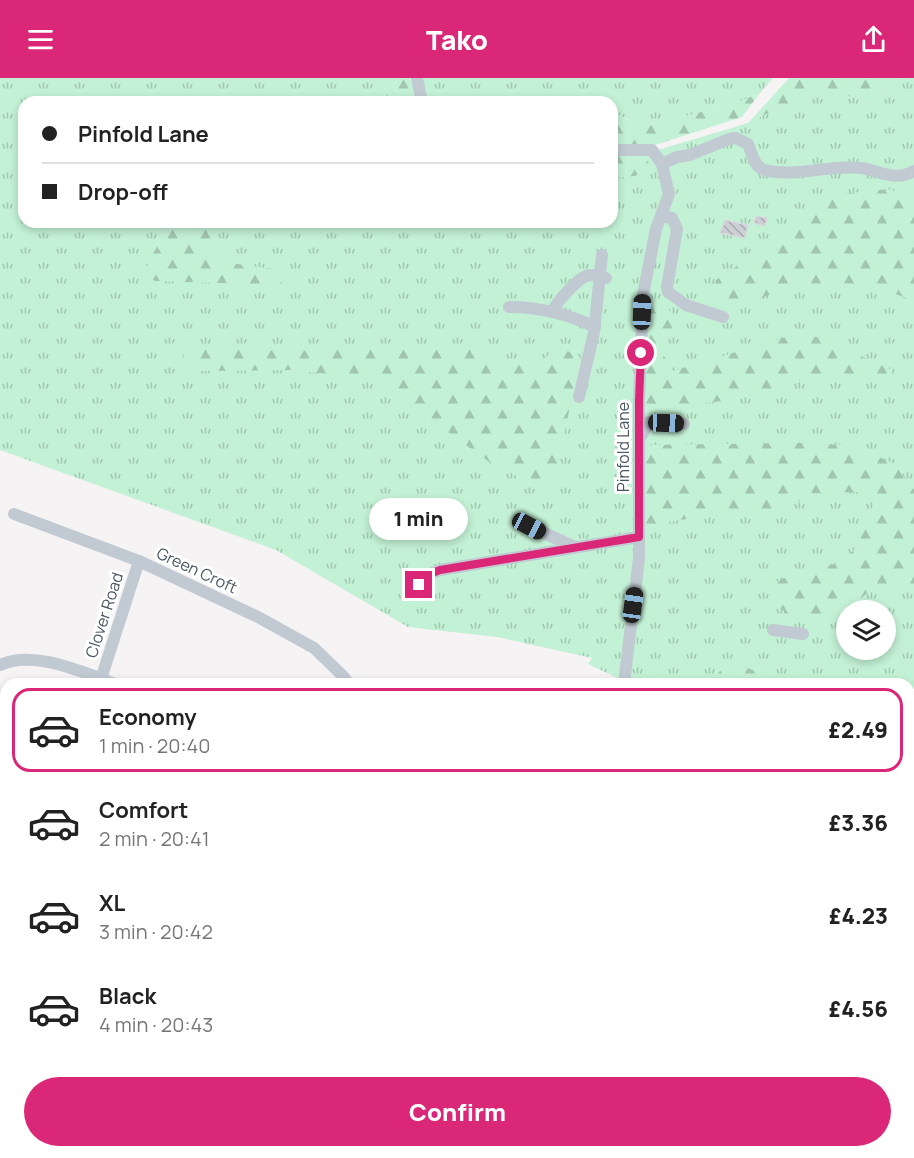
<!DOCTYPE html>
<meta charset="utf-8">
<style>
body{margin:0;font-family:Manrope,sans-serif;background:#f2f2f2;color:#222;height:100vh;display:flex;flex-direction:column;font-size:22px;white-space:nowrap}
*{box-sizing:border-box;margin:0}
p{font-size:20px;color:#767676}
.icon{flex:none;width:33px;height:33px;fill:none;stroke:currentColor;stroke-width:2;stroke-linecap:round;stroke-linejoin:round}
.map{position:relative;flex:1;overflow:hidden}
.sheet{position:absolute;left:0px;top:600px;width:915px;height:480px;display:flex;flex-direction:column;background:#fff;border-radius:18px 18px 0 0;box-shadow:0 3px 9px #0003}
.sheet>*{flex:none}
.top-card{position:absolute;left:18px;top:18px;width:600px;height:132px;border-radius:18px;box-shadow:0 3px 9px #0003;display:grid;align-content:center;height:132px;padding:0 24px;background:#fff}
.controls{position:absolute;left:836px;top:522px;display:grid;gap:12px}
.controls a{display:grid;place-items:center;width:60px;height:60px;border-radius:50%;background:#fff;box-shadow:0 3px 9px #0003;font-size:30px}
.end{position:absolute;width:27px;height:27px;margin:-14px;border:8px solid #db2777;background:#fff;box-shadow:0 0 0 3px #fff}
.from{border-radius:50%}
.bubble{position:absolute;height:42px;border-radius:21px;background:#fff;box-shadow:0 3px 9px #0003;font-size:20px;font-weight:800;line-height:42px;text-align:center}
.car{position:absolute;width:18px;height:36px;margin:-18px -9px;border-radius:8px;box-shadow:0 0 4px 2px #0007;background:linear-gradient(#222 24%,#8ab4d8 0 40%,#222 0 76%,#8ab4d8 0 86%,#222 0)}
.top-card b{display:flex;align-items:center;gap:21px;height:57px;font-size:22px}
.top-card b+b{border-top:2px solid #e0e0e0}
.top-card i{width:15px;height:15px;background:#222}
ul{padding:10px 0 0;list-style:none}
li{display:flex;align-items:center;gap:18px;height:84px;margin:0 12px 9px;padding:0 12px;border:3px solid transparent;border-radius:18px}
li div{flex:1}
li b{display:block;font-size:22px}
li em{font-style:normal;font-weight:800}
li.selected{border-color:#db2777}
li>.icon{width:54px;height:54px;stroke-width:1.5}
.cta{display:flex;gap:12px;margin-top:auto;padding:12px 24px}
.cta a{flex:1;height:69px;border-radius:36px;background:#db2777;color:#fff;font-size:24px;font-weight:800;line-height:69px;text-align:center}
header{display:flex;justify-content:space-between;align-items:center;height:78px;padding:0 24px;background:#db2777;color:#fff;font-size:27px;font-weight:800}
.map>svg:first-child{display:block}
.grass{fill:url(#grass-tufts);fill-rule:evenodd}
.forest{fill:url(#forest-firs)}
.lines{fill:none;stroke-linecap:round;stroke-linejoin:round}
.stream{stroke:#90daee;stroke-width:3}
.building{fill:url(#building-back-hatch);stroke:#d7d9de;stroke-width:1.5}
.minor{stroke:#c1cad2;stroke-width:12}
.major{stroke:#b3c2d1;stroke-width:16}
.route{stroke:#db2777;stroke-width:8}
.labels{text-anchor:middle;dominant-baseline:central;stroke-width:6;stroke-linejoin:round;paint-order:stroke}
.street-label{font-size:16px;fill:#4a5661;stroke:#fff}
</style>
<header><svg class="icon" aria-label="menu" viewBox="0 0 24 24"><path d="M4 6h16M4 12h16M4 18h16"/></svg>Tako<svg class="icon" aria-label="share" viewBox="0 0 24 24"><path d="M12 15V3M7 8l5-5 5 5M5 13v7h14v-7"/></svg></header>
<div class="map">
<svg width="914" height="1080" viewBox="0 0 914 1080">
<defs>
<pattern id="grass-tufts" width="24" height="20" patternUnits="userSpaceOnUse" patternTransform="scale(1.5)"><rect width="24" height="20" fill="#c3f1d5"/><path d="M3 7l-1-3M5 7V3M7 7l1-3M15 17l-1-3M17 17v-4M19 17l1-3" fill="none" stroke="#a0c6b0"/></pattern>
<pattern id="forest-firs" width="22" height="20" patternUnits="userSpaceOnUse" patternTransform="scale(1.5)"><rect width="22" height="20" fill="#c3f1d5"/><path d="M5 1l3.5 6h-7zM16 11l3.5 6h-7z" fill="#a0c6b0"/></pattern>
<pattern id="building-back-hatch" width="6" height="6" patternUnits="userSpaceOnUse" patternTransform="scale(1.5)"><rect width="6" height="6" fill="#cdcfd5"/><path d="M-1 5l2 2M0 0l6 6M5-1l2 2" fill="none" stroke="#a8abb0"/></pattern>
</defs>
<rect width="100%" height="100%" fill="#f5f3f3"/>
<g class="grass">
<path d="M 0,0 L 410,0 L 417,24 L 24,24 L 24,144 L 612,144 L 612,76 L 644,76 L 745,46 L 825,8 L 870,26 L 901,0 L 914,0 L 914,856 L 909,857 L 909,606 L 621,606 L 622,602 L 588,586 L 592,580 L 497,559 L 408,549 L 276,472 L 0,372 ZM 846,532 L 885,532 L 885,572 L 846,572 Z"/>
<path d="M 423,0 L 773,0 L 760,15 L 738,24 L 645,49 L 612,34 L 612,24 L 428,24 Z"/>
<path d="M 909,918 L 914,923 L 914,1001 L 909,1002 Z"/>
</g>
<g class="forest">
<path d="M 381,0 L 410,0 L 417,24 L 375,24 Z"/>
<path d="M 789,0 L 901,0 L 870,26 L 825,9 L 749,44 Z"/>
<path d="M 760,15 L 742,39 L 652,68 L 612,67 L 612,34 L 645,49 L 738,24 Z"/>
<path d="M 612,76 L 644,76 L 650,88 L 635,98 L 612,100 Z"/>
<path d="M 889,111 L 914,120 L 914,223 L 893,215 L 846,205 L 821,213 L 786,211 L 747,225 L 724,226 L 713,213 L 716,202 L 740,186 L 771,178 L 796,151 L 803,131 L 832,117 Z"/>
<path d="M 172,144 L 238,144 L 217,156 L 214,171 L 216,183 L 281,192 L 284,203 L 275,207 L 155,203 L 144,196 L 151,179 Z"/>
<path d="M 651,227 L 665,227 L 680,245 L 673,252 L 661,253 L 657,257 L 658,268 L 673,293 L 789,258 L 818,259 L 892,292 L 892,298 L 887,303 L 835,295 L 811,299 L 734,322 L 654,330 L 642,325 L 644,232 Z"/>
<path d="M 182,269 L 282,273 L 469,269 L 510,287 L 537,286 L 559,269 L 580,279 L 554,407 L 542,411 L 488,383 L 375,301 L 291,292 L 198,293 L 184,281 Z"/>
<path d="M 812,365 L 854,368 L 895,386 L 911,410 L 914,411 L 914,506 L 870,512 L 849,532 L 846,532 L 846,535 L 787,537 L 775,522 L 778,502 L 841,484 L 854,472 L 876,420 L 858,414 L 810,415 L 790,430 L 693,440 L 644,448 L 642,367 Z"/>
<path d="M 744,589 L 797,606 L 709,606 L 720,593 Z"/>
<path d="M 914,598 L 914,615 L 909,616 L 909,606 L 888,606 Z"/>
<path d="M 914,856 L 914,923 L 909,918 L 909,857 Z"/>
<path d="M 273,1074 L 304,1074 L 297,1080 L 266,1080 Z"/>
</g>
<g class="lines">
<path class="stream" d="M 232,1080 L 238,1074"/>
</g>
<g class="building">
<path d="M 756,138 L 767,140 L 765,148 L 754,145 Z"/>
<path d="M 725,142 L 748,147 L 745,160 L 720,155 Z"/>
</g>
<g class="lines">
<g class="minor">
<path d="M 417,0 L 422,24"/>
<path d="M 612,72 L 652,72 L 662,86 L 669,116 L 656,151 L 643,217 L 639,323 L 639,480 L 624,606"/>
<path d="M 662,86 L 677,79 L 690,77 L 729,61 L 736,60 L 748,66 C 752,75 754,89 764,92 C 796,100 830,86 861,90 C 881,93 895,104 914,93"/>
<path d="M 662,138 L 672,140 L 677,151 L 667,209 L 668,214 L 686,227 L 723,239"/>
<path d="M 509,229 C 539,229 568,236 595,249"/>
<path d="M 552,234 C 556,225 577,201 586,198 C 593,196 600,197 606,200"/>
<path d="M 579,319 L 594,254 L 602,177"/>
<path d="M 639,359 L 642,357 L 649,344 L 684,346"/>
<path d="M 14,436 L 139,483 L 258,539 L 314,570 L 343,598 L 349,606"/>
<path d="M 529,448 L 575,469"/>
<path d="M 419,507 L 427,497 L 440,492 L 639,459"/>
<path d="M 773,552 L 803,556"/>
<path d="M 0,587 C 33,571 84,595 116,606"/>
<path d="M 101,601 L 139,483"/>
<path d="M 0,866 L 6,863"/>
<path d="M 0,891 L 6,925"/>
<path d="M 133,1074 L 134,1080"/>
<path d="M 406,1074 L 409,1080"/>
<path d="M 688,1080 L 688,1074"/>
</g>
<g class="major">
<path d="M 0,1072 L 6,1072"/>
<path d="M 739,1074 L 787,1080"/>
<path d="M 908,1080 L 914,1079"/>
</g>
</g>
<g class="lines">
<path class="route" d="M 419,507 L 427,497 L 440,492 L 639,459 L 639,322 L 641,275"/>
</g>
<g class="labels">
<g class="street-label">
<text transform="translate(623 369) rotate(-90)">Pinfold Lane</text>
<text transform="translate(197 492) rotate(25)">Green Croft</text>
<text transform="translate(104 537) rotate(-72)">Clover Road</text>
</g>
</g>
</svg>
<div class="controls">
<a><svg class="icon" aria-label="layers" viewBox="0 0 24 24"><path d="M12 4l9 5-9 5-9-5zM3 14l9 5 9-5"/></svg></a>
</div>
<i class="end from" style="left:641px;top:275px"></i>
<i class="end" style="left:419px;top:507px"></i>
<div class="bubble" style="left:369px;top:420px;width:99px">1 min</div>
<i class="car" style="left:642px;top:234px;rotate:2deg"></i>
<i class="car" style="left:666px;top:345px;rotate:92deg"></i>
<i class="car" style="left:529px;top:448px;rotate:118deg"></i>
<i class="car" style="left:633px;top:527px;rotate:8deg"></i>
<div class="top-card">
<b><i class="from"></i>Pinfold Lane</b>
<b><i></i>Drop-off</b>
</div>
<section class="sheet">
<ul>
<li class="selected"><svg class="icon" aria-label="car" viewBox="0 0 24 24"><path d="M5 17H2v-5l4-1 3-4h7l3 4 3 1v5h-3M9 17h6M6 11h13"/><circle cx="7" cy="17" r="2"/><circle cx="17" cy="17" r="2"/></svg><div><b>Economy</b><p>1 min · 20:40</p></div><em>£2.49</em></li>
<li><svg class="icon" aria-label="car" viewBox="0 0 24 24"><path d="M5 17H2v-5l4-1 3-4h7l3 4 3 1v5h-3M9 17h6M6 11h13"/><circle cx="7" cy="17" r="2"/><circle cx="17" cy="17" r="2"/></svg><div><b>Comfort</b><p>2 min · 20:41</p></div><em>£3.36</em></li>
<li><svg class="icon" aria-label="car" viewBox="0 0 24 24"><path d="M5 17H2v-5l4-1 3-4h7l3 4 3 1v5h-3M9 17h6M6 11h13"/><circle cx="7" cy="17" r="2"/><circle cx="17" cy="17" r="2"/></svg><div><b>XL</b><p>3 min · 20:42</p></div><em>£4.23</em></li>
<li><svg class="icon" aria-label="car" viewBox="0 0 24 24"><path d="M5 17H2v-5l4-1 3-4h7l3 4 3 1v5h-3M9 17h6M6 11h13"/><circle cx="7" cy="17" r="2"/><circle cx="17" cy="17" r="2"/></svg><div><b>Black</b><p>4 min · 20:43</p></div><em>£4.56</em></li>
</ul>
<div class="cta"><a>Confirm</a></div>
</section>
</div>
